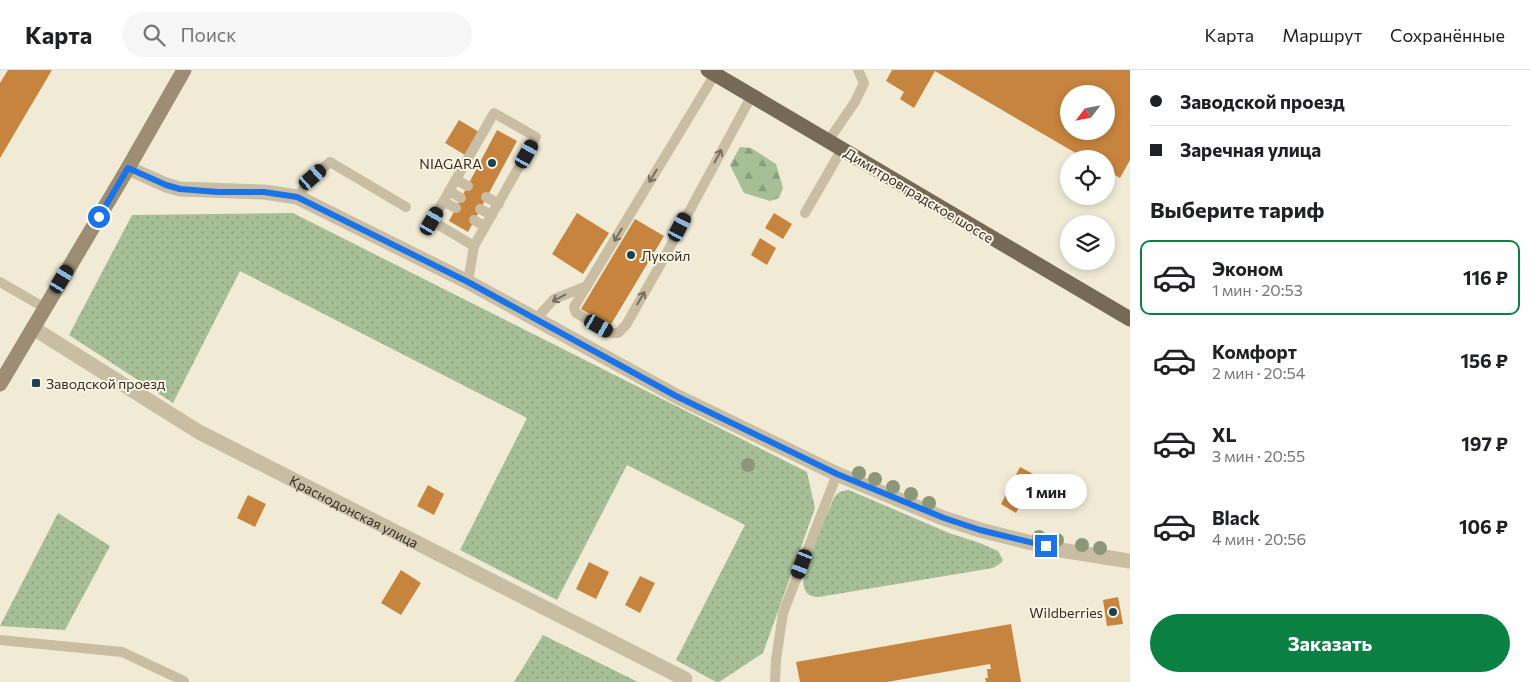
<!DOCTYPE html>
<html lang="ru">
<meta charset="utf-8">
<style>
body{margin:0;font-family:Commissioner,sans-serif;background:#f6f6f6;color:#202124;height:100vh;display:flex;flex-direction:column;font-size:19px;white-space:nowrap}
*{box-sizing:border-box;margin:0}
p{font-size:16px;color:#757577}
.icon{flex:none;width:28px;height:28px;fill:none;stroke:currentColor;stroke-width:2;stroke-linecap:round;stroke-linejoin:round}
.map{position:relative;flex:1;overflow:hidden}
.side{display:flex;flex-direction:column;background:#fff;width:400px}
.side>*{flex:none}
.hud{display:grid;align-content:center;height:110px;padding:0 20px;background:#fff}
.needle{width:32px;rotate:238deg}
.buttons{position:absolute;left:1060px;top:15px;display:grid;gap:10px}
.buttons a{display:grid;place-items:center;width:55px;height:55px;border-radius:50%;background:#fff;box-shadow:0 2px 8px #0003;font-size:25px}
.end{position:absolute;width:22px;height:22px;margin:-11px;border:6px solid #1a73e8;background:#fff;box-shadow:0 0 0 2px #fff}
.from{border-radius:50%}
.bubble{position:absolute;height:35px;border-radius:18px;background:#fff;box-shadow:0 2px 8px #0003;font-size:16px;font-weight:700;line-height:35px;text-align:center}
.car{position:absolute;width:15px;height:30px;margin:-15px -8px;border-radius:6px;box-shadow:0 0 4px 1px #0007;background:linear-gradient(#222 24%,#8ab4d8 0 40%,#222 0 76%,#8ab4d8 0 86%,#222 0)}
.hud b{display:flex;align-items:center;gap:18px;height:48px;font-size:19px}
.hud b+b{border-top:1px solid #e0e0e0}
.hud i{width:12px;height:12px;background:#202124}
ul{padding:0;list-style:none}
li{display:flex;align-items:center;gap:15px;height:75px;margin:0 10px 8px;padding:0 10px;border:2px solid transparent;border-radius:10px}
li div{flex:1}
li b{display:block;font-size:19px}
li em{font-style:normal;font-weight:700}
li.current{border-color:#0b8043}
li>.icon{width:45px;height:45px;stroke-width:1.5}
h2{padding:0 20px;font-size:22px;line-height:60px}
.primary-button{display:flex;gap:10px;margin-top:auto;padding:10px 20px}
.primary-button a{flex:1;height:58px;border-radius:30px;background:#0b8043;color:#fff;font-size:20px;font-weight:700;line-height:58px;text-align:center}
header{display:flex;align-items:center;gap:30px;box-sizing:border-box;height:70px;padding:0 25px;background:#fff;border-bottom:1px solid #e0e0e0}
header strong{font-size:24px}
nav{display:flex;gap:28px;margin-inline-start:auto;font-size:18px}
.search{width:350px;height:45px;background:#f6f6f6;display:flex;align-items:center;gap:12px;box-sizing:border-box;padding:0 18px;border-radius:28px;color:#757577;font-size:19px}
main{display:flex;flex:1;min-height:0}
.map>svg:first-child{display:block}
.grass{fill:url(#grass-dots)}
.forest{fill:url(#forest-firs)}
.building{fill:#c7843e;fill-rule:evenodd}
.lines{fill:none;stroke-linecap:round;stroke-linejoin:round}
.lane{stroke:#c9bea3;stroke-width:10}
.street{stroke:#c9bea3;stroke-width:15}
.secondary{stroke:#9c8d74;stroke-width:15}
.primary{stroke:#766956;stroke-width:15}
.tree{fill:#8b9777}
.oneway{stroke:#766e5e}
.route{stroke:#1a73e8;stroke-width:6}
.poi-dot{fill:#1b4155;stroke:#f9f4e2;stroke-width:2}
.labels{text-anchor:middle;dominant-baseline:central;stroke-width:4;stroke-linejoin:round;paint-order:stroke}
.poi-label{font-size:14px;fill:#332d25;stroke:#f9f4e2;text-anchor:end}
.street-label{font-size:14px;fill:#332d25;stroke:#f9f4e2}
</style>
<header>
<strong>Карта</strong>
<div class="search"><svg class="icon" aria-label="search" viewBox="0 0 24 24"><circle cx="10" cy="10" r="6"/><path d="M15 15l6 6"/></svg>Поиск</div>
<nav><a>Карта</a><a>Маршрут</a><a>Сохранённые</a></nav>
</header>
<main>
<div class="map">
<svg width="1130" height="612" viewBox="0 0 1130 612">
<defs>
<pattern id="grass-dots" width="8" height="8" patternUnits="userSpaceOnUse" patternTransform="scale(1.25)"><rect width="8" height="8" fill="#a7bf97"/><path d="M2 2h.1M6 6h.1" fill="none" stroke="#899c7b" stroke-width="1.8" stroke-linecap="round"/></pattern>
<pattern id="forest-firs" width="22" height="20" patternUnits="userSpaceOnUse" patternTransform="scale(1.25)"><rect width="22" height="20" fill="#a7bf97"/><path d="M5 1l3.5 6h-7zM16 11l3.5 6h-7z" fill="#899c7b"/></pattern>
</defs>
<rect width="100%" height="100%" fill="#f1ebd6"/>
<g class="grass">
<path d="M 293,143 L 807,402 L 815,438 L 763,583 L 719,612 L 716,612 L 676,590 L 745,455 L 627,395 L 557,530 L 460,480 L 527,348 L 240,201 L 173,333 L 69,265 L 132,145 Z"/>
<path d="M 849,420 L 949,463 L 980,473 L 998,481 L 1003,490 L 1001,493 L 993,498 L 819,527 C 812,527 806,525 804,517 C 799,503 827,445 834,428 C 838,421 842,421 849,420 Z"/>
<path d="M 58,443 L 110,476 L 65,560 L 0,556 Z"/>
<path d="M 543,565 L 638,612 L 514,612 Z"/>
</g>
<path class="forest" d="M 740,77 L 751,78 L 776,94 L 783,118 L 779,128 L 770,131 L 744,123 L 730,95 Z"/>
<g class="building">
<path d="M 8,0 L 52,0 L 0,88 L 0,13 Z"/>
<path d="M 892,0 L 1130,0 L 1130,90 L 1120,108 L 1106,100 L 1106,89 L 1086,89 L 935,1 L 914,38 L 900,29 L 904,22 L 886,11 ZM 1069,24 L 1106,24 L 1106,61 L 1069,61 Z"/>
<path d="M 459,50 L 479,62 L 465,85 L 445,73 Z"/>
<path d="M 497,60 L 517,71 L 468,162 L 449,151 Z"/>
<path d="M 577,143 L 609,163 L 583,204 L 552,184 Z"/>
<path d="M 774,143 L 792,154 L 783,169 L 765,158 Z"/>
<path d="M 635,149 L 664,166 L 610,256 L 581,239 Z"/>
<path d="M 760,168 L 776,178 L 767,195 L 751,185 Z"/>
<path d="M 1020,397 L 1035,405 L 1016,443 L 1001,434 Z"/>
<path d="M 428,415 L 444,424 L 434,445 L 417,436 Z"/>
<path d="M 248,425 L 266,434 L 255,457 L 237,448 Z"/>
<path d="M 589,492 L 609,502 L 596,529 L 576,519 Z"/>
<path d="M 401,500 L 421,513 L 401,545 L 381,533 Z"/>
<path d="M 640,506 L 655,513 L 640,543 L 625,535 Z"/>
<path d="M 1118,527 L 1123,554 L 1107,556 L 1103,530 Z"/>
<path d="M 1011,554 L 1021,612 L 986,612 L 985,608 L 988,608 L 987,599 L 991,599 L 990,594 L 887,612 L 800,612 L 796,592 Z"/>
</g>
<g class="lines">
<g class="lane">
<path d="M 715,4 L 577,232 L 574,237 L 576,243 L 611,263 L 618,263 L 626,255 L 663,190 L 752,25"/>
<path d="M 494,43 L 536,67 L 474,176 L 432,151 Z"/>
<path d="M 828,71 L 855,32 L 864,13 L 858,0"/>
<path d="M 456,110 L 468,116"/>
<path d="M 449,121 L 461,128"/>
<path d="M 297,127 L 313,107 L 330,92 L 406,137"/>
<path d="M 486,127 L 499,134"/>
<path d="M 444,132 L 456,138"/>
<path d="M 480,139 L 492,145"/>
<path d="M 805,143 L 842,79"/>
<path d="M 474,150 L 485,157"/>
<path d="M 0,212 L 45,238"/>
<path d="M 468,212 L 474,176"/>
<path d="M 536,249 L 554,229 L 587,216"/>
<path d="M 0,570 L 122,582 L 184,611"/>
<path d="M 775,612 L 776,590 L 783,543 L 837,404"/>
</g>
<g class="street">
<path d="M 128,98 L 166,115 L 180,119 L 264,122 L 297,127 L 468,212 L 676,326 L 837,404 L 943,448 L 980,460 L 1060,480 L 1130,491"/>
<path id="s1" d="M 33,258 L 199,362 L 685,609"/>
</g>
<path class="secondary" d="M 0,314 L 128,98 L 184,0"/>
<path class="primary" d="M 708,0 L 1130,249"/>
</g>
<g class="tree">
<circle cx="748" cy="395" r="7"/>
<circle cx="859" cy="403" r="7"/>
<circle cx="875" cy="409" r="7"/>
<circle cx="893" cy="417" r="7"/>
<circle cx="911" cy="424" r="7"/>
<circle cx="929" cy="433" r="7"/>
<circle cx="1039" cy="467" r="7"/>
<circle cx="1057" cy="470" r="7"/>
<circle cx="1082" cy="475" r="7"/>
<circle cx="1100" cy="478" r="7"/>
</g>
<defs><path id="oneway-shaft" d="M-6 0H5M1.5-3L5.5 0L1.5 3" fill="none" stroke-width="1.6" stroke-linecap="round" stroke-linejoin="round" transform="scale(1.25)"/></defs>
<g class="oneway">
<use href="#oneway-shaft" transform="translate(718 86) rotate(-62)"/>
<use href="#oneway-shaft" transform="translate(653 106) rotate(121)"/>
<use href="#oneway-shaft" transform="translate(618 165) rotate(121)"/>
<use href="#oneway-shaft" transform="translate(559 228) rotate(152)"/>
<use href="#oneway-shaft" transform="translate(641 228) rotate(-60)"/>
</g>
<g class="lines">
<path class="route" d="M 99,147 L 128,98 L 166,115 L 180,119 L 218,122 L 264,122 L 297,127 L 468,212 L 676,326 L 837,404 L 944,448 L 980,460 L 1046,476"/>
</g>
<g class="poi-dot">
<circle cx="492" cy="93" r="5"/>
<circle cx="631" cy="185" r="5"/>
<rect x="31" y="308" width="10" height="10" rx="2.5"/>
<circle cx="1113" cy="542" r="5"/>
</g>
<g class="labels">
<g class="poi-label">
<text x="482" y="93">NIAGARA</text>
<text x="641" y="185" text-anchor="start">Лукойл</text>
<text x="46" y="313" text-anchor="start">Заводской проезд</text>
<text x="1103" y="542">Wildberries</text>
</g>
<g class="street-label">
<text transform="translate(919 125) rotate(31)">Димитровградское шоссе</text>
<text stroke="none"><textPath href="#s1" startOffset="370">Краснодонская улица</textPath></text>
</g>
</g>
</svg>
<div class="buttons">
<a><svg class="needle" viewBox="-14 -14 28 28"><path d="M0-13l5 13h-10z" fill="#e53935"/><path d="M0 13l5-13h-10z" fill="#757577"/></svg></a>
<a><svg class="icon" aria-label="locate" viewBox="0 0 24 24"><circle cx="12" cy="12" r="6"/><path d="M12 2v4M12 18v4M2 12h4M18 12h4"/></svg></a>
<a><svg class="icon" aria-label="layers" viewBox="0 0 24 24"><path d="M12 4l9 5-9 5-9-5zM3 14l9 5 9-5"/></svg></a>
</div>
<i class="end from" style="left:99px;top:147px"></i>
<i class="end" style="left:1046px;top:476px"></i>
<div class="bubble" style="left:1005px;top:404px;width:82px">1 мин</div>
<i class="car" style="left:527px;top:84px;rotate:29deg"></i>
<i class="car" style="left:313px;top:107px;rotate:49deg"></i>
<i class="car" style="left:432px;top:151px;rotate:30deg"></i>
<i class="car" style="left:680px;top:157px;rotate:28deg"></i>
<i class="car" style="left:62px;top:209px;rotate:31deg"></i>
<i class="car" style="left:599px;top:256px;rotate:120deg"></i>
<i class="car" style="left:802px;top:494px;rotate:201deg"></i>
</div>
<section class="side">
<div class="hud">
<b><i class="from"></i>Заводской проезд</b>
<b><i></i>Заречная улица</b>
</div>
<h2>Выберите тариф</h2>
<ul>
<li class="current"><svg class="icon" aria-label="car" viewBox="0 0 24 24"><path d="M5 17H2v-5l4-1 3-4h7l3 4 3 1v5h-3M9 17h6M6 11h13"/><circle cx="7" cy="17" r="2"/><circle cx="17" cy="17" r="2"/></svg><div><b>Эконом</b><p>1 мин · 20:53</p></div><em>116 ₽</em></li>
<li><svg class="icon" aria-label="car" viewBox="0 0 24 24"><path d="M5 17H2v-5l4-1 3-4h7l3 4 3 1v5h-3M9 17h6M6 11h13"/><circle cx="7" cy="17" r="2"/><circle cx="17" cy="17" r="2"/></svg><div><b>Комфорт</b><p>2 мин · 20:54</p></div><em>156 ₽</em></li>
<li><svg class="icon" aria-label="car" viewBox="0 0 24 24"><path d="M5 17H2v-5l4-1 3-4h7l3 4 3 1v5h-3M9 17h6M6 11h13"/><circle cx="7" cy="17" r="2"/><circle cx="17" cy="17" r="2"/></svg><div><b>XL</b><p>3 мин · 20:55</p></div><em>197 ₽</em></li>
<li><svg class="icon" aria-label="car" viewBox="0 0 24 24"><path d="M5 17H2v-5l4-1 3-4h7l3 4 3 1v5h-3M9 17h6M6 11h13"/><circle cx="7" cy="17" r="2"/><circle cx="17" cy="17" r="2"/></svg><div><b>Black</b><p>4 мин · 20:56</p></div><em>106 ₽</em></li>
</ul>
<div class="primary-button"><a>Заказать</a></div>
</section>
</main>
